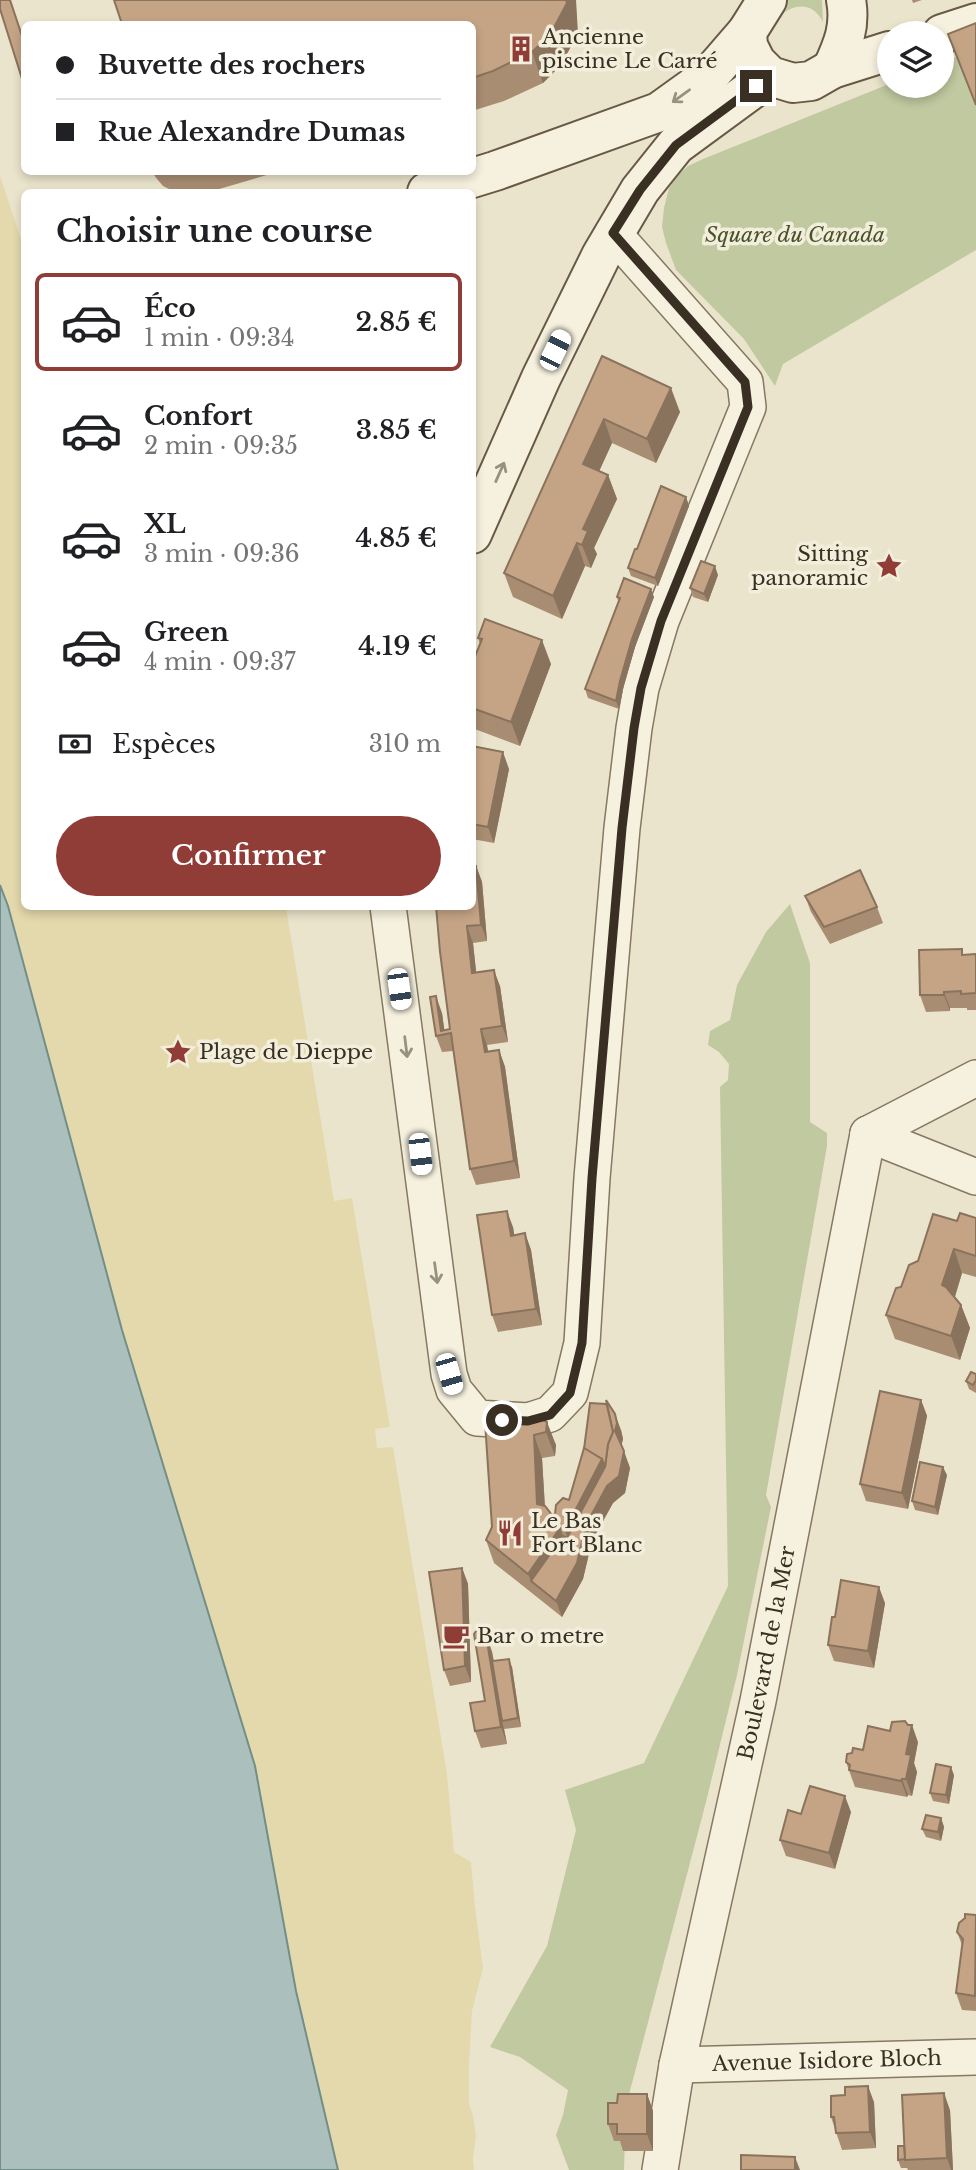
<!DOCTYPE html>
<html lang="fr">
<meta charset="utf-8">
<style>
body{margin:0;font-family:"Libre Baskerville",serif;background:#f2f2f2;color:#202124;height:100vh;display:flex;flex-direction:column;font-size:26px;white-space:nowrap}
*{box-sizing:border-box;margin:0}
p{font-size:23px;color:#757577}
.icon{flex:none;width:38px;height:38px;fill:none;stroke:currentColor;stroke-width:2;stroke-linecap:round;stroke-linejoin:round}
.map{position:relative;flex:1;overflow:hidden}
.sheet{position:absolute;left:21px;top:189px;width:455px;height:721px;display:flex;flex-direction:column;background:#fff;border-radius:10px;box-shadow:0 4px 10px #0003}
.sheet>*{flex:none}
.top-card{position:absolute;left:21px;top:21px;width:455px;height:154px;border-radius:10px;box-shadow:0 4px 10px #0003;display:grid;align-content:center;height:154px;padding:0 35px;background:#fff}
.fabs{position:absolute;left:877px;top:21px;display:grid;gap:14px}
.fabs a{display:grid;place-items:center;width:77px;height:77px;border-radius:50%;background:#fff;box-shadow:0 4px 10px #0003;font-size:35px}
.end{position:absolute;width:32px;height:32px;margin:-16px;border:9px solid #392f23;background:#fff;box-shadow:0 0 0 4px #fff}
.from{border-radius:50%}
.car{position:absolute;width:21px;height:42px;margin:-21px -10px;border-radius:9px;box-shadow:0 0 5px 2px #0007;background:linear-gradient(#fff 24%,#345 0 40%,#fff 0 76%,#345 0 86%,#fff 0)}
.top-card b{display:flex;align-items:center;gap:24px;height:66px;font-size:26px}
.top-card b+b{border-top:2px solid #e0e0e0}
.top-card i{width:18px;height:18px;background:#202124}
ul{padding:0;list-style:none}
li{display:flex;align-items:center;gap:21px;height:98px;margin:0 14px 10px;padding:0 21px;border:4px solid transparent;border-radius:10px}
li div{flex:1}
li b{display:block;font-size:26px}
li em{font-style:normal;font-weight:600}
li.current{border-color:#903c37}
li>.icon{width:63px;height:63px;stroke-width:1.5}
h2{padding:0 35px;font-size:32px;line-height:84px}
.pay{display:flex;align-items:center;gap:18px;height:77px;padding:0 35px;font-size:26px}
.pay p{margin-inline-start:auto}
.action{display:flex;gap:14px;margin-top:auto;padding:14px 35px}
.action a{flex:1;height:80px;border-radius:42px;background:#903c37;color:#fff;font-size:28px;font-weight:600;line-height:80px;text-align:center}
.map>svg:first-child{display:block}
.green{fill:#c1c9a0}
.sand{fill:#e4d9ac}
.water{fill:#abc0bc;stroke:#728e89;stroke-width:2}
.lines{fill:none;stroke-linecap:round;stroke-linejoin:round}
.street-casing{stroke:#877861;stroke-width:38}
.secondary-casing{stroke:#695944;stroke-width:42}
.street{stroke:#f6f1de;stroke-width:35}
.secondary{stroke:#f6f1de;stroke-width:38}
.wall{fill:#a98d72}
.shaded-wall{fill:#8a735d}
.building{fill:#c5a485;stroke:#8a735d;stroke-width:2}
.oneway{stroke:#989080}
.route{stroke:#392f23;stroke-width:9}
.labels{text-anchor:middle;dominant-baseline:central;stroke-width:7;stroke-linejoin:round;paint-order:stroke}
.poi-label{font-size:21px;fill:#392f23;stroke:#f3eedb;text-anchor:start}
.park-label{font-size:21px;font-style:italic;fill:#47532b;stroke:#f3eedb}
.street-label{font-size:21px;fill:#392f23;stroke:#f3eedb}
</style>
<div class="map">
<svg width="976" height="2170" viewBox="0 0 976 2170">
<rect width="100%" height="100%" fill="#ebe4cc"/>
<g class="green">
<path d="M 785,0 L 822,0 L 823,22 C 813,2 796,3 780,15 Z"/>
<path d="M 956,57 L 976,104 L 976,250 L 783,364 L 775,386 L 744,339 L 676,270 L 666,243 L 662,227 L 664,208 L 669,188 L 679,174 L 688,166 L 703,159 L 889,84 L 942,86 L 942,63 Z"/>
<path d="M 790,904 L 810,963 L 810,1122 L 827,1133 L 827,1146 L 766,1495 L 771,1507 L 737,1675 L 706,1802 L 626,2106 L 624,2170 L 569,2170 L 556,2135 L 563,2115 L 568,2090 L 520,2057 L 490,2047 L 547,1946 L 576,1830 L 565,1790 L 644,1763 L 728,1586 L 720,1087 L 728,1080 L 729,1064 L 719,1052 L 708,1045 L 710,1031 L 730,1020 L 737,985 L 766,932 Z"/>
</g>
<path class="sand" d="M 0,176 L 22,242 L 24,242 L 24,906 L 286,907 L 334,1201 L 352,1198 L 390,1427 L 375,1429 L 377,1448 L 393,1447 L 447,1774 L 454,1852 L 471,1862 L 475,1907 L 483,1968 L 472,2011 L 469,2065 L 469,2104 L 473,2115 L 476,2136 L 473,2159 L 474,2170 L 338,2170 L 296,1991 L 255,1766 L 122,1330 L 8,906 L 0,885 Z"/>
<path class="water" d="M 0,885 L 8,906 L 122,1330 L 255,1766 L 296,1991 L 338,2170 L 0,2170 Z"/>
<g class="lines">
<g class="street-casing">
<g id="street">
<path d="M 388,906 L 449,1374 L 454,1390 L 477,1418 L 528,1421 L 550,1414 L 570,1393 L 582,1343 L 592,1178 L 622,828 L 634,728 L 641,688 L 661,621 L 748,407 L 745,382 L 613,233"/>
<path d="M 868,1134 L 976,1078"/>
<path d="M 868,1134 L 976,1177"/>
<path id="s1" d="M 677,2065 L 976,2057"/>
<path id="s2" d="M 660,2170 L 677,2065 L 758,1701 L 868,1134"/>
</g>
</g>
<g class="secondary-casing">
<g id="secondary">
<path d="M 767,0 L 747,32 L 748,46 L 756,62 L 770,76 L 793,83 L 811,81 L 832,69 L 889,51"/>
<path d="M 942,34 L 976,23"/>
<path d="M 832,69 C 843,45 851,26 846,0"/>
<path d="M 427,192 L 495,171 L 659,112 L 709,76 L 747,32"/>
<path d="M 472,534 L 541,378 L 601,256 L 640,190 L 676,145 L 770,76"/>
</g>
</g>
<use href="#street" class="street"/>
<use href="#secondary" class="secondary"/>
</g>
<g class="wall">
<path d="M 912,0 L 922,0 L 913,3 Z"/>
<path d="M 472,24 L 578,33 L 561,65 L 543,83 L 504,101 L 472,111 Z"/>
<path d="M 152,172 L 277,172 L 209,192 L 175,192 L 163,186 L 157,179 Z"/>
<path d="M 602,356 L 680,412 L 656,463 L 612,443 L 599,471 L 608,475 L 617,499 L 594,548 L 597,554 L 591,568 L 585,566 L 562,619 L 513,597 L 504,573 Z"/>
<path d="M 686,497 L 689,506 L 658,586 L 631,576 L 628,568 L 637,549 Z"/>
<path d="M 718,575 L 708,602 L 693,597 L 690,588 Z"/>
<path d="M 617,597 L 654,597 L 635,647 L 623,689 L 619,709 L 588,698 L 585,689 L 618,601 Z"/>
<path d="M 478,638 L 551,664 L 520,746 L 472,728 L 472,664 L 480,644 Z"/>
<path d="M 472,746 L 509,769 L 494,843 L 472,839 Z"/>
<path d="M 476,866 L 482,882 L 487,941 L 473,943 L 476,972 L 500,986 L 508,1042 L 487,1045 L 488,1052 L 499,1050 L 505,1067 L 520,1178 L 476,1185 L 470,1169 L 453,1051 L 442,1052 L 436,1036 L 442,1013 L 444,1030 L 450,1029 Z"/>
<path d="M 805,896 L 877,907 L 883,923 L 830,944 L 811,912 Z"/>
<path d="M 976,954 L 976,1010 L 967,1010 L 967,1008 L 950,1008 L 950,1011 L 926,1012 L 920,995 L 964,955 Z"/>
<path d="M 976,1218 L 976,1277 L 962,1273 L 955,1297 L 961,1305 L 970,1328 L 960,1360 L 895,1339 L 886,1315 L 918,1261 L 957,1221 Z"/>
<path d="M 513,1227 L 514,1235 L 525,1233 L 531,1250 L 542,1325 L 498,1332 L 492,1315 Z"/>
<path d="M 976,1374 L 976,1393 L 969,1389 L 966,1381 Z"/>
<path d="M 921,1400 L 927,1416 L 908,1509 L 866,1501 L 860,1484 Z"/>
<path d="M 541,1419 L 556,1445 L 555,1456 L 542,1458 L 545,1506 L 552,1515 L 555,1514 L 569,1500 L 621,1430 L 623,1439 L 621,1446 L 630,1468 L 625,1493 L 613,1503 L 592,1541 L 583,1579 L 562,1617 L 494,1563 L 486,1540 Z"/>
<path d="M 947,1475 L 938,1515 L 915,1510 L 912,1501 Z"/>
<path d="M 462,1568 L 468,1584 L 471,1682 L 450,1686 L 444,1670 Z"/>
<path d="M 885,1603 L 874,1668 L 834,1661 L 828,1645 L 835,1617 Z"/>
<path d="M 486,1635 L 492,1652 L 494,1661 L 512,1667 L 521,1727 L 504,1729 L 507,1744 L 481,1748 L 475,1731 L 485,1701 Z"/>
<path d="M 918,1742 L 914,1763 L 917,1772 L 912,1796 L 908,1795 L 907,1797 L 855,1787 L 846,1762 L 863,1750 Z"/>
<path d="M 954,1775 L 949,1804 L 933,1801 L 930,1793 Z"/>
<path d="M 851,1812 L 835,1869 L 786,1856 L 780,1840 L 801,1814 Z"/>
<path d="M 941,1818 L 944,1827 L 941,1841 L 926,1837 L 922,1829 Z"/>
<path d="M 976,1915 L 976,2011 L 962,2010 L 956,1993 L 962,1945 L 957,1932 Z"/>
<path d="M 647,2094 L 653,2111 L 653,2151 L 623,2151 L 620,2141 L 614,2141 L 608,2124 L 617,2103 Z"/>
<path d="M 845,2095 L 874,2102 L 876,2148 L 842,2150 L 831,2117 Z"/>
<path d="M 950,2110 L 953,2170 L 908,2170 L 907,2168 L 901,2168 L 898,2160 L 904,2146 Z"/>
</g>
<g class="shaded-wall">
<path d="M 566,0 L 576,0 L 578,33 L 561,65 L 543,83 L 532,52 Z"/>
<path d="M 671,388 L 680,412 L 656,463 L 647,439 Z"/>
<path d="M 604,419 L 612,443 L 592,487 L 583,464 Z"/>
<path d="M 608,475 L 617,499 L 594,548 L 597,554 L 591,568 L 582,545 L 583,529 Z"/>
<path d="M 686,497 L 689,506 L 658,586 L 655,578 Z"/>
<path d="M 577,543 L 585,566 L 562,619 L 553,596 Z"/>
<path d="M 715,566 L 718,575 L 708,602 L 704,594 Z"/>
<path d="M 651,589 L 654,597 L 635,647 L 623,689 L 619,709 L 616,701 L 620,681 L 632,639 Z"/>
<path d="M 542,640 L 551,664 L 520,746 L 511,722 Z"/>
<path d="M 503,752 L 509,769 L 494,843 L 488,827 Z"/>
<path d="M 476,866 L 482,882 L 487,941 L 481,925 Z"/>
<path d="M 467,926 L 473,943 L 478,989 L 472,973 Z"/>
<path d="M 494,970 L 500,986 L 508,1042 L 502,1026 Z"/>
<path d="M 944,992 L 950,1008 L 950,1011 L 944,995 Z"/>
<path d="M 436,996 L 442,1013 L 445,1034 L 441,1031 Z"/>
<path d="M 481,1029 L 487,1045 L 491,1069 L 485,1052 Z"/>
<path d="M 499,1050 L 505,1067 L 520,1178 L 514,1161 Z"/>
<path d="M 507,1211 L 513,1227 L 517,1252 L 511,1236 Z"/>
<path d="M 525,1233 L 531,1250 L 542,1325 L 536,1309 Z"/>
<path d="M 954,1249 L 962,1273 L 951,1309 L 942,1285 Z"/>
<path d="M 961,1305 L 970,1328 L 960,1360 L 951,1336 Z"/>
<path d="M 921,1400 L 927,1416 L 908,1509 L 902,1493 Z"/>
<path d="M 609,1407 L 615,1414 L 621,1430 L 623,1439 L 621,1447 L 624,1451 L 630,1468 L 625,1493 L 613,1503 L 592,1541 L 583,1579 L 562,1617 L 556,1601 L 573,1554 L 565,1530 Z"/>
<path d="M 547,1422 L 556,1445 L 555,1456 L 546,1432 Z"/>
<path d="M 534,1435 L 542,1458 L 546,1528 L 537,1504 Z"/>
<path d="M 943,1467 L 947,1475 L 938,1515 L 935,1507 Z"/>
<path d="M 560,1528 L 569,1552 L 531,1581 L 528,1574 Z"/>
<path d="M 462,1568 L 468,1584 L 471,1682 L 465,1666 Z"/>
<path d="M 879,1587 L 885,1603 L 874,1668 L 868,1651 Z"/>
<path d="M 486,1635 L 492,1652 L 503,1721 L 502,1721 L 504,1729 L 507,1744 L 501,1727 Z"/>
<path d="M 509,1659 L 512,1667 L 521,1727 L 518,1718 Z"/>
<path d="M 912,1725 L 918,1742 L 914,1763 L 917,1772 L 912,1796 L 906,1779 L 906,1754 Z"/>
<path d="M 951,1767 L 954,1775 L 949,1804 L 946,1795 Z"/>
<path d="M 902,1779 L 908,1795 L 907,1797 L 901,1781 Z"/>
<path d="M 845,1796 L 851,1812 L 835,1869 L 829,1853 Z"/>
<path d="M 941,1818 L 944,1827 L 941,1841 L 938,1832 Z"/>
<path d="M 868,2086 L 874,2102 L 876,2148 L 870,2132 Z"/>
<path d="M 944,2093 L 950,2110 L 953,2170 L 951,2170 L 947,2158 Z"/>
<path d="M 647,2094 L 653,2111 L 653,2151 L 647,2134 Z"/>
<path d="M 795,2157 L 800,2170 L 795,2170 Z"/>
</g>
<g class="building">
<path d="M 0,0 L 10,0 L 24,42 L 24,85 L 0,9 Z"/>
<path d="M 114,0 L 566,0 L 567,3 L 550,35 L 532,52 L 493,71 L 472,78 L 472,24 L 122,24 Z"/>
<path d="M 976,23 L 976,105 L 948,34 Z"/>
<path d="M 602,356 L 671,388 L 647,439 L 604,419 L 583,464 L 608,475 L 583,529 L 588,531 L 582,545 L 577,543 L 553,596 L 504,573 Z"/>
<path d="M 661,486 L 686,497 L 655,578 L 628,568 L 635,549 L 637,549 Z"/>
<path d="M 701,561 L 715,566 L 704,594 L 690,588 Z"/>
<path d="M 624,578 L 651,589 L 632,639 L 620,681 L 616,701 L 585,689 L 620,598 L 617,597 Z"/>
<path d="M 485,619 L 542,640 L 511,722 L 472,708 L 472,664 L 482,639 L 478,638 Z"/>
<path d="M 472,746 L 503,752 L 488,827 L 472,824 Z"/>
<path d="M 472,866 L 476,866 L 481,925 L 467,926 L 472,973 L 494,970 L 502,1026 L 481,1029 L 485,1052 L 499,1050 L 514,1161 L 470,1169 L 451,1033 L 436,1036 L 430,997 L 436,996 L 441,1031 L 450,1029 L 440,952 L 436,906 L 472,906 Z"/>
<path d="M 860,870 L 877,907 L 824,927 L 805,896 Z"/>
<path d="M 962,949 L 962,955 L 976,954 L 976,993 L 961,994 L 961,991 L 944,992 L 944,995 L 920,995 L 919,950 Z"/>
<path d="M 507,1211 L 511,1236 L 525,1233 L 536,1309 L 492,1315 L 477,1215 Z"/>
<path d="M 960,1213 L 976,1218 L 976,1256 L 954,1249 L 942,1285 L 946,1287 L 961,1305 L 951,1336 L 886,1315 L 896,1288 L 901,1287 L 909,1265 L 918,1261 L 933,1214 L 957,1221 Z"/>
<path d="M 971,1372 L 976,1374 L 976,1380 L 973,1385 L 966,1381 Z"/>
<path d="M 880,1391 L 921,1400 L 902,1493 L 860,1484 Z"/>
<path d="M 606,1400 L 615,1414 L 617,1423 L 615,1431 L 624,1451 L 619,1476 L 607,1486 L 586,1525 L 577,1563 L 556,1601 L 531,1581 L 563,1536 L 567,1538 L 605,1467 L 608,1444 L 613,1432 Z"/>
<path d="M 590,1403 L 606,1404 L 607,1406 L 613,1432 L 608,1444 L 605,1467 L 602,1459 L 584,1449 Z"/>
<path d="M 541,1419 L 547,1422 L 546,1432 L 534,1435 L 537,1504 L 545,1506 L 552,1515 L 555,1514 L 556,1505 L 563,1498 L 569,1500 L 584,1448 L 602,1459 L 565,1530 L 560,1528 L 528,1574 L 486,1540 L 492,1527 L 485,1422 Z"/>
<path d="M 920,1462 L 943,1467 L 935,1507 L 912,1501 Z"/>
<path d="M 462,1568 L 465,1666 L 444,1670 L 429,1572 Z"/>
<path d="M 841,1580 L 879,1587 L 868,1651 L 828,1645 L 832,1617 L 835,1617 Z"/>
<path d="M 477,1630 L 481,1630 L 486,1635 L 501,1727 L 475,1731 L 470,1703 L 485,1701 L 474,1634 Z"/>
<path d="M 509,1659 L 518,1718 L 502,1721 L 492,1661 Z"/>
<path d="M 905,1721 L 908,1725 L 912,1725 L 906,1754 L 911,1755 L 906,1779 L 902,1779 L 901,1781 L 849,1770 L 850,1765 L 846,1762 L 847,1754 L 852,1753 L 853,1748 L 863,1750 L 868,1726 L 890,1731 L 892,1722 Z"/>
<path d="M 936,1764 L 951,1767 L 946,1795 L 930,1793 Z"/>
<path d="M 810,1786 L 845,1796 L 829,1853 L 780,1840 L 788,1810 L 801,1814 Z"/>
<path d="M 926,1815 L 941,1818 L 938,1832 L 922,1829 Z"/>
<path d="M 965,1914 L 976,1915 L 975,1996 L 956,1993 L 963,1939 L 957,1932 L 959,1923 L 965,1918 Z"/>
<path d="M 868,2086 L 870,2132 L 836,2133 L 834,2117 L 831,2117 L 831,2096 L 845,2095 L 845,2087 Z"/>
<path d="M 944,2093 L 947,2158 L 905,2160 L 902,2095 Z"/>
<path d="M 618,2094 L 647,2094 L 647,2134 L 617,2134 L 617,2124 L 608,2124 L 608,2103 L 617,2103 Z"/>
<path d="M 898,2146 L 904,2146 L 905,2159 L 898,2160 Z"/>
<path d="M 741,2155 L 795,2157 L 795,2170 L 741,2170 Z"/>
</g>
<defs><path id="oneway-shaft" d="M-6 0H5M1.5-3L5.5 0L1.5 3" fill="none" stroke-width="1.6" stroke-linecap="round" stroke-linejoin="round" transform="scale(1.75)"/></defs>
<g class="oneway">
<use href="#oneway-shaft" transform="translate(681 96) rotate(144)"/>
<use href="#oneway-shaft" transform="translate(500 472) rotate(-66)"/>
<use href="#oneway-shaft" transform="translate(406 1047) rotate(83)"/>
<use href="#oneway-shaft" transform="translate(436 1273) rotate(82)"/>
</g>
<g class="lines">
<path class="route" d="M 502,1420 L 528,1421 L 550,1415 L 570,1393 L 582,1343 L 592,1178 L 622,828 L 634,728 L 641,688 L 661,621 L 748,407 L 745,382 L 613,233 L 640,190 L 676,145 L 756,86"/>
</g>
<defs>
<g id="building-bare" transform="scale(2.1)"><path d="M-4-6H4V6H1V3H-1V6H-4ZM-2.5-4.3h1.7v1.8h-1.7ZM.8-4.3h1.7v1.8H.8ZM-2.5-1h1.7V.8h-1.7ZM.8-1h1.7V.8H.8Z" fill="#903c37" stroke="#f3eedb" stroke-width="2.5" paint-order="stroke"/></g>
<g id="sight-bare" transform="scale(2.1)"><path d="M0-6L1.8-2.2L6-1.7L2.9 1.2L3.7 5.4L0 3.3L-3.7 5.4L-2.9 1.2L-6-1.7L-1.8-2.2Z" fill="#903c37" stroke="#f3eedb" stroke-width="2.5" paint-order="stroke"/></g>
<g id="restaurant-bare" transform="scale(2.1)"><path d="M-5-6h1v4h1v-4h1v4h1v-4h1v5L-1.5 .5V6h-2V.5L-5-1ZM5-6V6H3V1.5H1.5Q1.5-4 5-6Z" fill="#903c37" stroke="#f3eedb" stroke-width="2.5" paint-order="stroke"/></g>
<g id="cafe-bare" transform="scale(2.1)"><path d="M-5.5-4.5H6V0H3Q3 3.5 0 3.5H-2.5Q-5.5 3.5-5.5 0ZM3-3.2v2h1.7v-2ZM-6 4.5H4V6H-6Z" fill="#903c37" stroke="#f3eedb" stroke-width="2.5" paint-order="stroke"/></g>
</defs>
<g fill-rule="evenodd">
<use href="#building-bare" x="521" y="49"/>
<use href="#sight-bare" x="889" y="566"/>
<use href="#sight-bare" x="178" y="1052"/>
<use href="#restaurant-bare" x="510" y="1533"/>
<use href="#cafe-bare" x="456" y="1636"/>
</g>
<g class="labels">
<g class="poi-label">
<text x="542" y="37">Ancienne<tspan x="542" dy="24">piscine Le Carré</tspan></text>
<text x="868" y="554" text-anchor="end">Sitting<tspan x="868" dy="24">panoramic</tspan></text>
<text x="199" y="1052">Plage de Dieppe</text>
<text x="531" y="1521">Le Bas<tspan x="531" dy="24">Fort Blanc</tspan></text>
<text x="477" y="1636">Bar o metre</text>
</g>
<g class="park-label">
<text x="795" y="235">Square du Canada</text>
</g>
<g class="street-label">
<text stroke="none"><textPath href="#s2" startOffset="528">Boulevard de la Mer</textPath></text>
<text stroke="none"><textPath href="#s1" startOffset="150">Avenue Isidore Bloch</textPath></text>
</g>
</g>
</svg>
<div class="fabs">
<a><svg class="icon" aria-label="layers" viewBox="0 0 24 24"><path d="M12 4l9 5-9 5-9-5zM3 14l9 5 9-5"/></svg></a>
</div>
<i class="end from" style="left:502px;top:1420px"></i>
<i class="end" style="left:756px;top:86px"></i>
<i class="car" style="left:555px;top:350px;rotate:26deg"></i>
<i class="car" style="left:399px;top:989px;rotate:172deg"></i>
<i class="car" style="left:420px;top:1154px;rotate:173deg"></i>
<i class="car" style="left:449px;top:1374px;rotate:164deg"></i>
<div class="top-card">
<b><i class="from"></i>Buvette des rochers</b>
<b><i></i>Rue Alexandre Dumas</b>
</div>
<section class="sheet">
<h2>Choisir une course</h2>
<ul>
<li class="current"><svg class="icon" aria-label="car" viewBox="0 0 24 24"><path d="M5 17H2v-5l4-1 3-4h7l3 4 3 1v5h-3M9 17h6M6 11h13"/><circle cx="7" cy="17" r="2"/><circle cx="17" cy="17" r="2"/></svg><div><b>Éco</b><p>1 min · 09:34</p></div><em>2.85 €</em></li>
<li><svg class="icon" aria-label="car" viewBox="0 0 24 24"><path d="M5 17H2v-5l4-1 3-4h7l3 4 3 1v5h-3M9 17h6M6 11h13"/><circle cx="7" cy="17" r="2"/><circle cx="17" cy="17" r="2"/></svg><div><b>Confort</b><p>2 min · 09:35</p></div><em>3.85 €</em></li>
<li><svg class="icon" aria-label="car" viewBox="0 0 24 24"><path d="M5 17H2v-5l4-1 3-4h7l3 4 3 1v5h-3M9 17h6M6 11h13"/><circle cx="7" cy="17" r="2"/><circle cx="17" cy="17" r="2"/></svg><div><b>XL</b><p>3 min · 09:36</p></div><em>4.85 €</em></li>
<li><svg class="icon" aria-label="car" viewBox="0 0 24 24"><path d="M5 17H2v-5l4-1 3-4h7l3 4 3 1v5h-3M9 17h6M6 11h13"/><circle cx="7" cy="17" r="2"/><circle cx="17" cy="17" r="2"/></svg><div><b>Green</b><p>4 min · 09:37</p></div><em>4.19 €</em></li>
</ul>
<div class="pay"><svg class="icon" aria-label="cash" viewBox="0 0 24 24"><path d="M3 7h18v10H3z"/><circle cx="12" cy="12" r="2"/></svg>Espèces<p>310 m</p></div>
<div class="action"><a>Confirmer</a></div>
</section>
</div>
